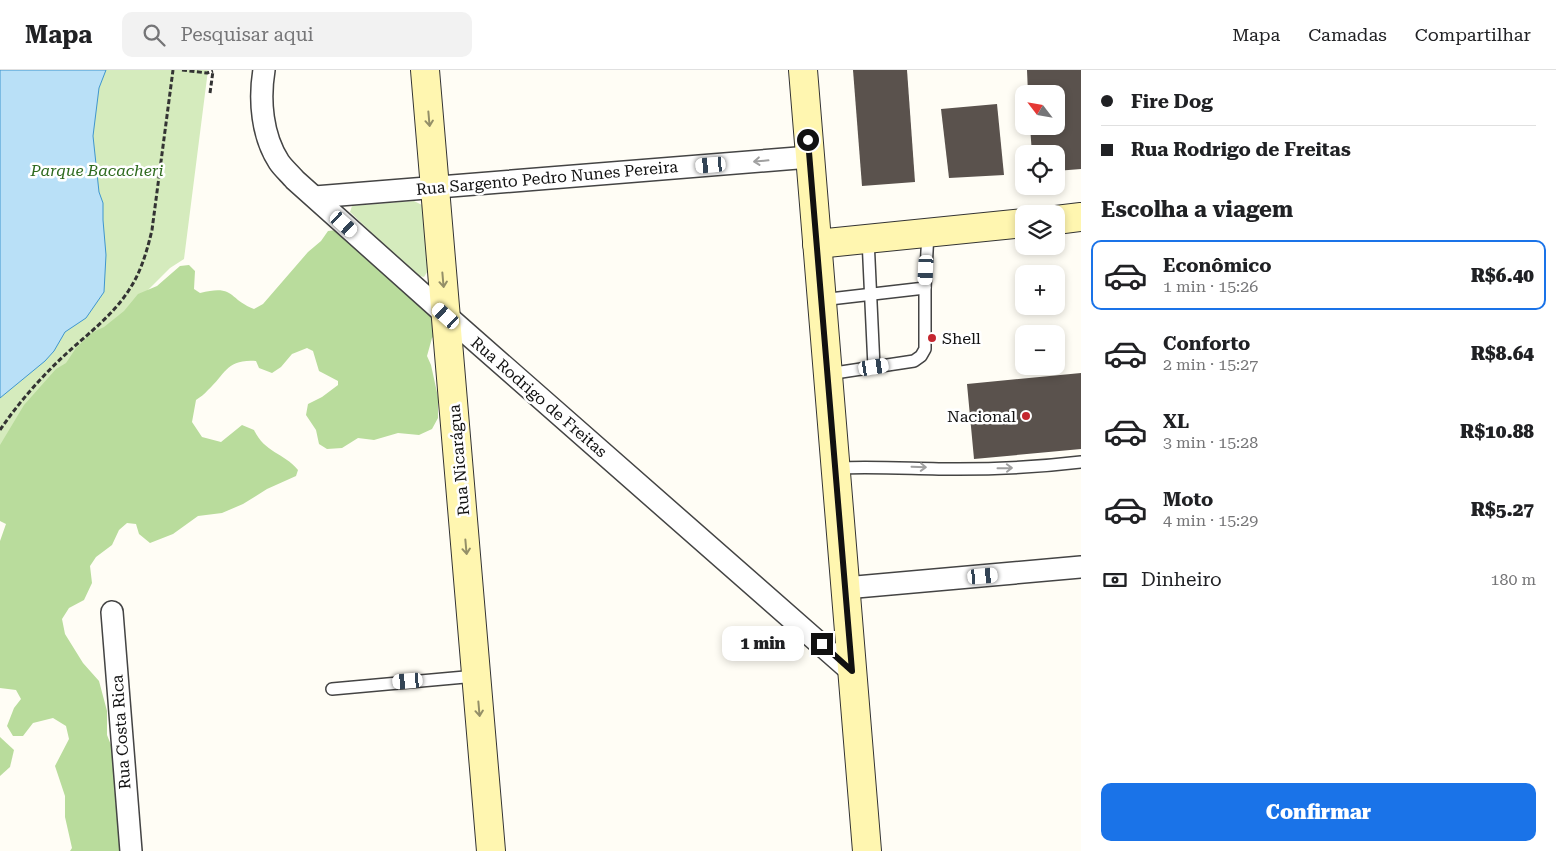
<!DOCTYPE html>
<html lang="pt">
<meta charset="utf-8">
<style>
body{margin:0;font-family:"Roboto Serif",serif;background:#f2f2f2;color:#202124;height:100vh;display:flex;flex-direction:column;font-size:19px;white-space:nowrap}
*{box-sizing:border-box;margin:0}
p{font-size:16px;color:#757577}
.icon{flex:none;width:28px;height:28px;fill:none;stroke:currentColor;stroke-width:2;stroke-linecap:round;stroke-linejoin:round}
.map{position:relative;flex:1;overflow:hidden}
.panel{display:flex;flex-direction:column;background:#fff;width:475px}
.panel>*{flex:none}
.banner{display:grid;align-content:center;height:110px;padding:0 20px;background:#fff}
.needle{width:32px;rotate:301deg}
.fabs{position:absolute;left:1015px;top:15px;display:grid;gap:10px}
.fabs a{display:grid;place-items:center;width:50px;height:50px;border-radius:10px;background:#fff;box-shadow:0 2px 8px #0003;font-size:25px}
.end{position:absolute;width:22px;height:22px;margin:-11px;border:6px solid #111;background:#fff;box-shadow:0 0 0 2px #fff}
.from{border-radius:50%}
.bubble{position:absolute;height:35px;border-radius:10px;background:#fff;box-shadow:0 2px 8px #0003;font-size:16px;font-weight:800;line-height:35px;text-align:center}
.car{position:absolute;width:15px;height:30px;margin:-15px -8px;border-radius:6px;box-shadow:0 0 4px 1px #0007;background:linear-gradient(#fff 24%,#345 0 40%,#fff 0 76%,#345 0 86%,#fff 0)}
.banner b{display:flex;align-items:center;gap:18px;height:48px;font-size:19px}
.banner b+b{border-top:1px solid #e0e0e0}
.banner i{width:12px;height:12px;background:#202124}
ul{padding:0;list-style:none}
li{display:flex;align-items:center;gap:15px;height:70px;margin:0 10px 8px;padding:0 10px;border:2px solid transparent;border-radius:10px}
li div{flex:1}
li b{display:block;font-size:19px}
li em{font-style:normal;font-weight:800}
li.selected{border-color:#1a73e8}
li>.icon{width:45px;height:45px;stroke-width:1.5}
h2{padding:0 20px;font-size:22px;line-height:60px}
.pay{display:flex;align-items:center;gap:12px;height:55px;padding:0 20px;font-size:19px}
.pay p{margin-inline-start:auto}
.cta{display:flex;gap:10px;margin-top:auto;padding:10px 20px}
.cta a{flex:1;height:58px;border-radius:10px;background:#1a73e8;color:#fff;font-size:20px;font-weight:800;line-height:58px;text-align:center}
header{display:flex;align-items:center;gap:30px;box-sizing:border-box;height:70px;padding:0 25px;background:#fff;border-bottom:1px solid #e0e0e0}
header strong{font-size:24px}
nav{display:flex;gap:28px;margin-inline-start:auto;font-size:18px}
.search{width:350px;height:45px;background:#f2f2f2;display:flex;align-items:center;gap:12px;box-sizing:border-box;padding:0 18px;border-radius:10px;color:#757577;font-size:19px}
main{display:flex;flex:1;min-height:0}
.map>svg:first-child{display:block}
.green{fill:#d5ebbd}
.forest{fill:#b9dc9c}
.water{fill:#b9e0f7;stroke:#3f96cf}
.building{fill:#5a524d}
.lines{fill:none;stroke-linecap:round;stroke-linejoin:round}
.lane-casing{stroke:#444;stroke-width:14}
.street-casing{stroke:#444;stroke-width:24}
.secondary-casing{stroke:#333;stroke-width:30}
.path{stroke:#333;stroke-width:3;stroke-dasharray:5 2.5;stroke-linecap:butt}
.lane{stroke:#fff;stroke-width:11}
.street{stroke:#fff;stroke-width:21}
.secondary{stroke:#fff6b0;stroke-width:28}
.oneway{stroke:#948f68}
.oneway2{stroke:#a0a0a0}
.route{stroke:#111;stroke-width:6}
.poi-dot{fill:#c4262e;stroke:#fff;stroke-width:2}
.labels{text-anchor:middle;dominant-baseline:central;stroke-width:5;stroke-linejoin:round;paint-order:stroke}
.park-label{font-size:16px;font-style:italic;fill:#2f6b1f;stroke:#fff}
.street-label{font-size:16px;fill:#111;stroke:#fff}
.poi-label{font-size:16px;fill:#111;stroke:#fff;text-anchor:start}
</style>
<header>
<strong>Mapa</strong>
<div class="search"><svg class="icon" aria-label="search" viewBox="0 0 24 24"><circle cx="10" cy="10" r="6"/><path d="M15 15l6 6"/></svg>Pesquisar aqui</div>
<nav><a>Mapa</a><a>Camadas</a><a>Compartilhar</a></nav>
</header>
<main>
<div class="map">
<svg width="1081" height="781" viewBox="0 0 1081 781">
<rect width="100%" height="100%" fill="#fffdf5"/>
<g class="green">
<path d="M 0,0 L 208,0 L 184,189 L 170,198 L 52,316 L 0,384 Z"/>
<path d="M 414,131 L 424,136 L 429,199 L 424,207 L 416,205 L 350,142 L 352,136 Z"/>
</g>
<g class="forest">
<path d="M 336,160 L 432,238 L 439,261 L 432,268 L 427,286 L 431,295 L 438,327 L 438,348 L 432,359 L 419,365 L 398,363 L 374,370 L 358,368 L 342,378 L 327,379 L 319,374 L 316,360 L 306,345 L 308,334 L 322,327 L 338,315 L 338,311 L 319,301 L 313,281 L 307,278 L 292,284 L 281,297 L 272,303 L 259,298 L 256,291 C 226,289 226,304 208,320 C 205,324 200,327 196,330 L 192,352 L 202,367 L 221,372 L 242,355 L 254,360 C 265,383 283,382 298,400 L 296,406 L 267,419 L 243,434 L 222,443 L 198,446 L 173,464 L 150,473 L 139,464 L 136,454 L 127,453 L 119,460 L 112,475 L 96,487 L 90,496 L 92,513 L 84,530 L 69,538 L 62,549 L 65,564 L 83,593 L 99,611 L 107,641 L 107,665 L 113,680 L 115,724 L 120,781 L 70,781 L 72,778 L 65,747 L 65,726 L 55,696 L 69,669 L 66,656 L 53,648 L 33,653 L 23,666 L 13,666 L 7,656 L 14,638 L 21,629 L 16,620 L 0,618 L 0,471 L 6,454 L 0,451 L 0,375 L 24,335 L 56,299 L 66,293 L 76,278 L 93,262 L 104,257 L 124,241 L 138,224 L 157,216 L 180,196 L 189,195 L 195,201 L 194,219 L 200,223 C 235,214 228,229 254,239 L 263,234 L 308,182 L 321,171 L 328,161 Z"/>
<path d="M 0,667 L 14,680 L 10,697 L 0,706 Z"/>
</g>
<path class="water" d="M 0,0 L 106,0 L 99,18 L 93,66 L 99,122 L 103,133 L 103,150 L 106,185 L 104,222 L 86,248 L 65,262 L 54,281 L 45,291 L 0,328 Z"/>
<g class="building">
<path d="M 853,0 L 907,0 L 915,112 L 862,116 Z"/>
<path d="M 1027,0 L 1081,0 L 1081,99 L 1056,101 L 1056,84 L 1032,84 L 1030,56 L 1056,56 L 1056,24 L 1028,24 Z"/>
<path d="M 997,34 L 1004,105 L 949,108 L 941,39 Z"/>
<path d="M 1081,303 L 1081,379 L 974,389 L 967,314 Z"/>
</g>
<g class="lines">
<g class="lane-casing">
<g id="lane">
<path d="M 868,169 L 874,297"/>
<path d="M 821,230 L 925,218"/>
<path d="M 828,304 L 914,291 L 921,286 L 925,279 L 925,218 L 928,163"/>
<path d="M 835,398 C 876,396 917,399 958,399 C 999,399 1040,397 1081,392"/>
<path d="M 332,619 L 476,606"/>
</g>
</g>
<g class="street-casing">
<g id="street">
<path d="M 264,0 C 259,30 262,66 279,92 C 283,98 290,104 295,110 L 447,246 L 851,601"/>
<path d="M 315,127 L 810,87"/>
<path d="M 845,518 L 1081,497"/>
<path d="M 112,542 L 131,781"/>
</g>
</g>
<g class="secondary-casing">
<g id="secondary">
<path d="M 425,0 L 491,781"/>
<path d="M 803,0 L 867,781"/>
<path d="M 1056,150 L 1081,147"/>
<path d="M 817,174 L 1024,153"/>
</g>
</g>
<g class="path">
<path d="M 182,0 L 207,3 L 213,1"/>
<path d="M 210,23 L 213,1"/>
<path d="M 0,360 C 19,332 42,306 67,283 C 89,263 113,245 129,220 C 141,202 147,181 152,160 L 173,0"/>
</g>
<use href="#lane" class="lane"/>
<use href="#street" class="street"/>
<use href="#secondary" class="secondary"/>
</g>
<defs><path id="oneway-shaft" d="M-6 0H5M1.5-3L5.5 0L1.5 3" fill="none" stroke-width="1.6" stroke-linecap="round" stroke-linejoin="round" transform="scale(1.25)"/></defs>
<g class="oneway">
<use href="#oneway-shaft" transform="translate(429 49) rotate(85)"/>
<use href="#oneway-shaft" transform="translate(443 210) rotate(85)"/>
<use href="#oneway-shaft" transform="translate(466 477) rotate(85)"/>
<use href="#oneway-shaft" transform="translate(479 639) rotate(85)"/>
</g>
<g class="oneway2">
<use href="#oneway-shaft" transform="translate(761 91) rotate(175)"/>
<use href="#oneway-shaft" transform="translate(919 397) rotate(2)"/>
<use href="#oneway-shaft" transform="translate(1005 398) rotate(-1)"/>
</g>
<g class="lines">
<path class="route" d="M 808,70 L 852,601 L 822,574"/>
</g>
<g class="poi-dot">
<circle cx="932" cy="268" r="5"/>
<circle cx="1026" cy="346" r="5"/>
</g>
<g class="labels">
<g class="park-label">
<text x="97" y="100">Parque Bacacheri</text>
</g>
<g class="street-label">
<text transform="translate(547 108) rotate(-5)">Rua Sargento Pedro Nunes Pereira</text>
<text transform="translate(539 327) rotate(41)">Rua Rodrigo de Freitas</text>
<text transform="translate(459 390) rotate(-95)">Rua Nicarágua</text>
<text transform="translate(121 662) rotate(-94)">Rua Costa Rica</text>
</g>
<g class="poi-label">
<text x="942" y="268">Shell</text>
<text x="1016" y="346" text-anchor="end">Nacional</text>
</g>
</g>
</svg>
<div class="fabs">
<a><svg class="needle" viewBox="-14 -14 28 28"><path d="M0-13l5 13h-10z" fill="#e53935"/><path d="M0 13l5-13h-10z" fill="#757577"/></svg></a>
<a><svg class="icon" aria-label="locate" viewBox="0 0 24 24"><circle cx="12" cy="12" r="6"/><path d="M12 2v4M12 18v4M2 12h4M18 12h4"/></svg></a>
<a><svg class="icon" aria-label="layers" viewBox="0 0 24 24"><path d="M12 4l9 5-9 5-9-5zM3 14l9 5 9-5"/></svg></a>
<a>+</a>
<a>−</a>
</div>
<i class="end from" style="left:808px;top:70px"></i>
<i class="end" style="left:822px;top:574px"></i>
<div class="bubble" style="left:722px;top:556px;width:82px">1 min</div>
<i class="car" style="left:711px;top:95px;rotate:265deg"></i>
<i class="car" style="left:344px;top:154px;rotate:132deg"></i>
<i class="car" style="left:926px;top:200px;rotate:183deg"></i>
<i class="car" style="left:446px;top:246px;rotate:312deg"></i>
<i class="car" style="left:874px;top:297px;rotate:81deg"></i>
<i class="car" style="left:983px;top:506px;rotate:85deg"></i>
<i class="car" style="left:408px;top:611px;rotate:265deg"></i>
</div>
<section class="panel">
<div class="banner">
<b><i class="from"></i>Fire Dog</b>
<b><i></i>Rua Rodrigo de Freitas</b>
</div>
<h2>Escolha a viagem</h2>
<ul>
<li class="selected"><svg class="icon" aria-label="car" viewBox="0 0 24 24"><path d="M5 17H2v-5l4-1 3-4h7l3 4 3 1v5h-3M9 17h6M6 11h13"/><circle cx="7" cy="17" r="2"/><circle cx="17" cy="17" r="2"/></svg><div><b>Econômico</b><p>1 min · 15:26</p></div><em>R$6.40</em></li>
<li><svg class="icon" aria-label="car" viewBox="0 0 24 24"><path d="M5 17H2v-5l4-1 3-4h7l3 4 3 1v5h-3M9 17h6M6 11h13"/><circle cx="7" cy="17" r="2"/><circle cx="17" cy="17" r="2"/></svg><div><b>Conforto</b><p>2 min · 15:27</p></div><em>R$8.64</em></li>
<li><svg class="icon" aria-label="car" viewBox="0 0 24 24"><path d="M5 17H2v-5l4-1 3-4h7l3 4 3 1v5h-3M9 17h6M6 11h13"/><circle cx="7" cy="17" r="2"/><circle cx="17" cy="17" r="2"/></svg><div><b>XL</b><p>3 min · 15:28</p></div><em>R$10.88</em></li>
<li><svg class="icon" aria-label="car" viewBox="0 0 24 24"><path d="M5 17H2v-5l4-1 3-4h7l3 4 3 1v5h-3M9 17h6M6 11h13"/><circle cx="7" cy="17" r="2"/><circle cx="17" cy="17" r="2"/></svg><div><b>Moto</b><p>4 min · 15:29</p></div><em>R$5.27</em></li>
</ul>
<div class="pay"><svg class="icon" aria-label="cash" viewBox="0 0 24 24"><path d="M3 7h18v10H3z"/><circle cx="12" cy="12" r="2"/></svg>Dinheiro<p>180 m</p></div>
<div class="cta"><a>Confirmar</a></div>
</section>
</main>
